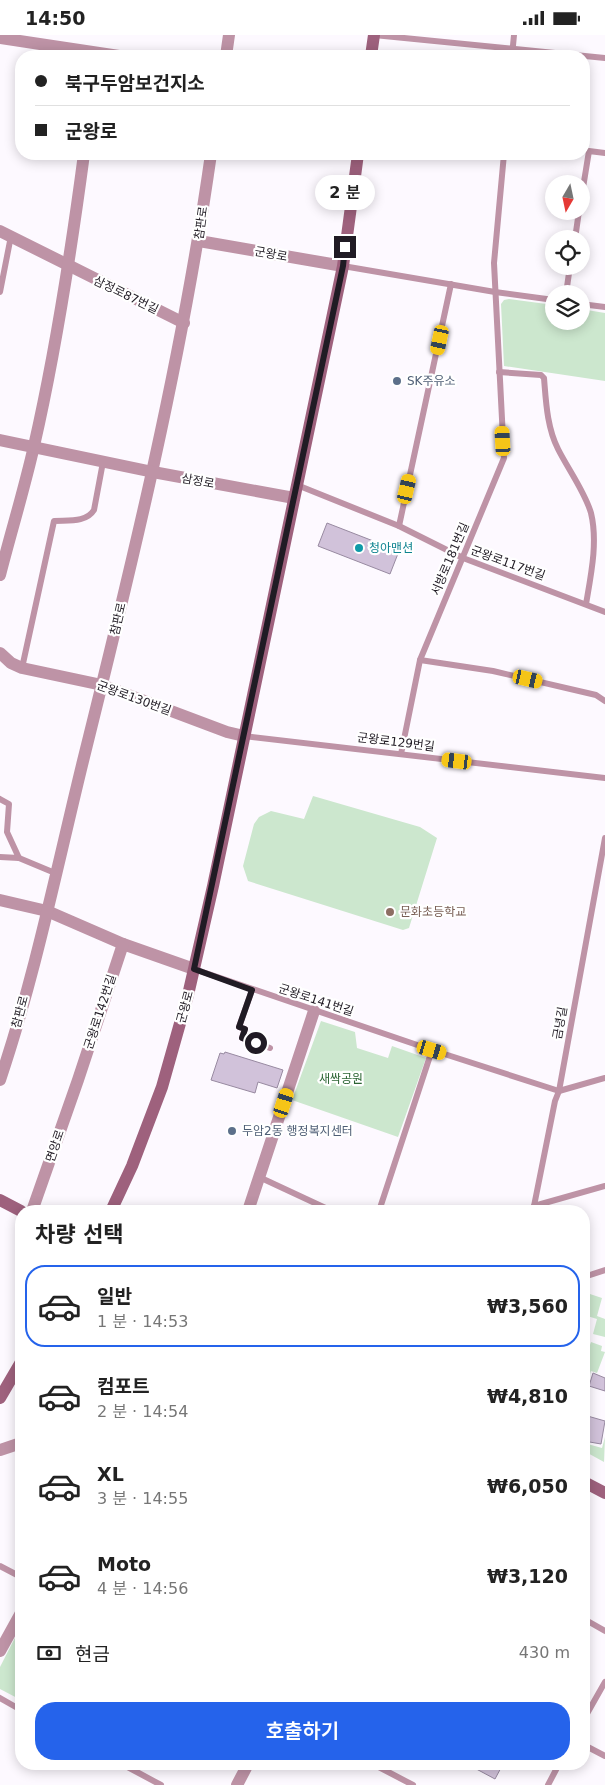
<!DOCTYPE html>
<html lang="ko">
<meta charset="utf-8">
<style>
body{margin:0;font-family:"DejaVu Sans","Noto Sans KR",sans-serif;background:#f2f2f2;color:#222;height:100vh;display:flex;flex-direction:column;font-size:19px;white-space:nowrap}
*{box-sizing:border-box;margin:0}
p{font-size:16px;color:#767676}
.icon{flex:none;width:28px;height:28px;fill:none;stroke:currentColor;stroke-width:2;stroke-linecap:round;stroke-linejoin:round}
.map{position:relative;flex:1;overflow:hidden}
.sheet{position:absolute;left:15px;top:1170px;width:575px;height:565px;display:flex;flex-direction:column;background:#fff;border-radius:20px;box-shadow:0 2px 12px #0003}
.sheet>*{flex:none}
.hud{position:absolute;left:15px;top:15px;width:575px;height:110px;border-radius:20px;box-shadow:0 2px 12px #0003;display:grid;align-content:center;height:110px;padding:0 20px;background:#fff}
.needle{width:32px;rotate:189deg}
.buttons{position:absolute;left:545px;top:140px;display:grid;gap:10px}
.buttons a{display:grid;place-items:center;width:45px;height:45px;border-radius:50%;background:#fff;box-shadow:0 2px 12px #0003;font-size:25px}
.end{position:absolute;width:22px;height:22px;margin:-11px;border:6px solid #201b24;background:#fff;box-shadow:0 0 0 2px #fff}
.from{border-radius:50%}
.bubble{position:absolute;height:35px;border-radius:18px;background:#fff;box-shadow:0 2px 12px #0003;font-size:16px;font-weight:600;line-height:35px;text-align:center}
.car{position:absolute;width:15px;height:30px;margin:-15px -8px;border-radius:6px;box-shadow:0 0 4px 1px #0007;background:linear-gradient(#f5c518 24%,#345 0 40%,#f5c518 0 76%,#345 0 86%,#f5c518 0)}
.hud b{display:flex;align-items:center;gap:18px;height:48px;font-size:19px}
.hud b+b{border-top:1px solid #e0e0e0}
.hud i{width:12px;height:12px;background:#222}
ul{padding:0;list-style:none}
li{display:flex;align-items:center;gap:15px;height:82px;margin:0 10px 8px;padding:0 10px;border:2px solid transparent;border-radius:20px}
li div{flex:1}
li b{display:block;font-size:19px}
li em{font-style:normal;font-weight:600}
li.current{border-color:#2563eb}
li>.icon{width:45px;height:45px;stroke-width:1.5}
h2{padding:0 20px;font-size:22px;line-height:60px}
.pay{display:flex;align-items:center;gap:12px;height:55px;padding:0 20px;font-size:19px}
.pay p{margin-inline-start:auto}
.cta{display:flex;gap:10px;margin-top:auto;padding:10px 20px}
.cta a{flex:1;height:58px;border-radius:20px;background:#2563eb;color:#fff;font-size:20px;font-weight:600;line-height:58px;text-align:center}
.status{display:flex;justify-content:space-between;align-items:center;height:35px;padding:0 25px;background:#fff;direction:ltr}
.status svg{height:14px;fill:currentColor}
.map>svg:first-child{display:block}
.green{fill:#cce7ce}
.building{fill:#d1c2da;stroke:#988aa1}
.lines{fill:none;stroke-linecap:round;stroke-linejoin:round}
.service{stroke:#be93a6;stroke-width:6}
.minor{stroke:#be93a6;stroke-width:12}
.tertiary{stroke:#be93a6;stroke-width:12}
.secondary{stroke:#9e617d;stroke-width:12}
.route{stroke:#201b24;stroke-width:6}
.service-dot{fill:#5c6f8a;stroke:#fff;stroke-width:2}
.culture-dot{fill:#0f9aa8;stroke:#fff;stroke-width:2}
.education-dot{fill:#8d6e63;stroke:#fff;stroke-width:2}
.labels{text-anchor:middle;dominant-baseline:central;stroke-width:4.5;stroke-linejoin:round;paint-order:stroke}
.street-label{font-size:12px;fill:#201b24;stroke:#fff}
.service-label{font-size:12px;fill:#4e5e75;stroke:#fff;text-anchor:start}
.culture-label{font-size:12px;fill:#0d838f;stroke:#fff;text-anchor:start}
.education-label{font-size:12px;fill:#785e54;stroke:#fff;text-anchor:start}
.park-label{font-size:12px;fill:#2b6433;stroke:#fff}
</style>
<div class="status"><b>14:50</b><svg viewBox="0 0 49 12"><path d="M0 12V9h3v3zM5 12V6h3v6zM10 12V3h3v9zM15 12V0h3v12zM26 1h20v11H26zM47 4h2v5h-2z"/></svg></div>
<div class="map">
<svg width="605" height="1750" viewBox="0 0 605 1750">
<rect width="100%" height="100%" fill="#fdf9ff"/>
<g class="green">
<path d="M 509,264 L 554,270 L 554,286 L 581,286 L 581,274 L 605,278 L 605,346 L 504,331 L 501,269 L 504,265 Z"/>
<path d="M 313,761 L 420,792 L 437,803 L 409,893 L 403,895 L 248,846 L 243,831 L 254,789 L 259,782 L 271,776 L 304,784 Z"/>
<path d="M 321,986 L 355,997 L 357,1013 L 388,1023 L 392,1011 L 426,1023 L 398,1102 L 292,1065 Z"/>
<path d="M 584,1257 L 602,1263 L 597,1281 L 605,1284 L 605,1302 L 593,1299 L 597,1284 L 584,1280 Z"/>
<path d="M 591,1307 L 602,1311 L 601,1316 L 605,1317 L 597,1338 L 591,1336 L 589,1342 L 584,1341 L 584,1323 L 585,1324 Z"/>
<path d="M 605,1402 L 604,1427 L 584,1416 L 584,1408 L 602,1413 Z"/>
<path d="M 21,1591 L 21,1665 L 0,1654 L 0,1632 Z"/>
</g>
<g class="building">
<path d="M 327,488 L 399,516 L 390,539 L 318,511 Z"/>
<path d="M 225,1017 L 283,1035 L 277,1053 L 258,1047 L 255,1058 L 211,1045 L 220,1018 L 224,1019 Z"/>
<path d="M 593,1338 L 605,1343 L 605,1356 L 589,1351 Z"/>
<path d="M 584,1380 L 605,1386 L 601,1409 L 584,1406 Z"/>
<path d="M 467,1729 L 503,1729 L 495,1744 Z"/>
</g>
<g class="lines">
<g class="service">
<path d="M 374,0 L 605,23"/>
<path d="M 512,21 L 514,0"/>
<path d="M 581,165 L 589,116 L 605,118"/>
<path d="M 575,204 L 579,176"/>
<path d="M 343,231 L 495,257 L 554,265"/>
<path d="M 0,257 L 11,201"/>
<path d="M 566,259 L 570,231"/>
<path d="M 581,269 L 605,272"/>
<path d="M 499,337 L 541,340 L 544,343 C 546,367 547,392 558,414 C 568,434 585,457 591,478 C 598,507 591,540 586,569"/>
<path d="M 297,450 L 399,491 L 463,523 L 605,577"/>
<path d="M 399,491 L 451,249"/>
<path d="M 420,625 L 493,636 L 596,660 L 605,666"/>
<path d="M 22,633 L 54,486 C 68,485 86,488 94,475 L 103,427"/>
<path d="M 244,701 L 605,743"/>
<path d="M 401,719 L 420,625 L 504,423 L 494,228 L 504,119"/>
<path d="M 0,764 L 9,769 L 7,797 L 19,823"/>
<path d="M 0,822 L 19,823 L 55,838"/>
<path d="M 194,934 L 432,1015 L 559,1056 L 605,1043"/>
<path d="M 252,955 L 239,992 L 245,994 L 242,1003 L 270,1013"/>
<path d="M 259,1142 L 332,1176"/>
<path d="M 534,1171 L 605,1151"/>
<path d="M 379,1176 L 432,1015"/>
<path d="M 533,1176 L 555,1066 L 559,1056 L 605,803"/>
<path d="M 584,1242 L 605,1235"/>
<path d="M 0,1531 L 21,1542"/>
<path d="M 584,1584 L 605,1596"/>
<path d="M 0,1663 L 21,1675"/>
<path d="M 584,1684 L 605,1647"/>
<path d="M 584,1710 L 605,1721"/>
<path d="M 122,1729 L 161,1750"/>
<path d="M 373,1729 L 413,1750"/>
<path d="M 548,1750 L 559,1729"/>
</g>
<g class="minor">
<path d="M 0,3 L 119,21"/>
<path d="M 226,21 L 229,0"/>
<path d="M 0,196 L 184,288"/>
<path d="M 199,206 L 343,231"/>
<path d="M 0,540 C 11,497 24,455 34,411 C 56,315 71,217 84,119"/>
<path d="M 0,618 L 11,628 L 22,633 L 102,650 L 227,697 L 244,701"/>
<path d="M 0,865 L 47,876 L 123,909 L 194,934"/>
<path d="M 0,1045 C 35,941 57,832 83,726 C 133,525 182,324 211,119"/>
<path d="M 32,1176 L 78,1045 L 123,909"/>
<path d="M 248,1176 L 314,976"/>
<path d="M 0,1415 L 21,1408"/>
<path d="M 0,1616 L 21,1578"/>
</g>
<g class="tertiary">
<path d="M 0,405 L 153,437 L 294,463"/>
<path d="M 237,1750 L 248,1729"/>
</g>
<g class="secondary">
<path d="M 371,21 L 374,0"/>
<path d="M 0,1165 L 21,1176"/>
<path d="M 111,1176 L 132,1131 L 162,1052 L 188,960 L 213,851 L 343,231 L 358,119"/>
<path d="M 0,1363 L 21,1327"/>
<path d="M 584,1447 L 605,1458"/>
</g>
</g>
<g class="lines">
<path class="route" d="M 256,1008 L 242,1003 L 245,994 L 239,992 L 252,955 L 194,934 L 343,231 L 345,212"/>
</g>
<g class="service-dot">
<circle cx="397" cy="346" r="5"/>
<circle cx="232" cy="1096" r="5"/>
</g>
<circle class="culture-dot" cx="359" cy="513" r="5"/>
<circle class="education-dot" cx="390" cy="877" r="5"/>
<g class="labels">
<g class="street-label">
<text transform="translate(201 188) rotate(-82)">참판로</text>
<text transform="translate(271 219) rotate(10)">군왕로</text>
<text transform="translate(126 260) rotate(26)">삼정로87번길</text>
<text transform="translate(198 446) rotate(10)">삼정로</text>
<text transform="translate(450 524) rotate(-67)">서방로181번길</text>
<text transform="translate(508 528) rotate(20)">군왕로117번길</text>
<text transform="translate(118 584) rotate(-77)">참판로</text>
<text transform="translate(134 663) rotate(20)">군왕로130번길</text>
<text transform="translate(396 707) rotate(7)">군왕로129번길</text>
<text transform="translate(316 965) rotate(18)">군왕로141번길</text>
<text transform="translate(185 972) rotate(-75)">군왕로</text>
<text transform="translate(20 977) rotate(-75)">참판로</text>
<text transform="translate(100 977) rotate(-72)">군왕로142번길</text>
<text transform="translate(560 988) rotate(-80)">금녕길</text>
<text transform="translate(55 1111) rotate(-71)">면앙로</text>
</g>
<g class="service-label">
<text x="407" y="346">SK주유소</text>
<text x="242" y="1096">두암2동 행정복지센터</text>
</g>
<g class="culture-label">
<text x="369" y="513">청아맨션</text>
</g>
<g class="education-label">
<text x="400" y="877">문화초등학교</text>
</g>
<g class="park-label">
<text x="341" y="1044">새싹공원</text>
</g>
</g>
</svg>
<div class="buttons">
<a><svg class="needle" viewBox="-14 -14 28 28"><path d="M0-13l5 13h-10z" fill="#e53935"/><path d="M0 13l5-13h-10z" fill="#767676"/></svg></a>
<a><svg class="icon" aria-label="locate" viewBox="0 0 24 24"><circle cx="12" cy="12" r="6"/><path d="M12 2v4M12 18v4M2 12h4M18 12h4"/></svg></a>
<a><svg class="icon" aria-label="layers" viewBox="0 0 24 24"><path d="M12 4l9 5-9 5-9-5zM3 14l9 5 9-5"/></svg></a>
</div>
<i class="end from" style="left:256px;top:1008px"></i>
<i class="end" style="left:345px;top:212px"></i>
<div class="bubble" style="left:315px;top:140px;width:60px">2 분</div>
<i class="car" style="left:440px;top:305px;rotate:192deg"></i>
<i class="car" style="left:503px;top:406px;rotate:357deg"></i>
<i class="car" style="left:407px;top:454px;rotate:13deg"></i>
<i class="car" style="left:528px;top:644px;rotate:103deg"></i>
<i class="car" style="left:457px;top:726px;rotate:277deg"></i>
<i class="car" style="left:432px;top:1015px;rotate:107deg"></i>
<i class="car" style="left:284px;top:1068px;rotate:18deg"></i>
<div class="hud">
<b><i class="from"></i>북구두암보건지소</b>
<b><i></i>군왕로</b>
</div>
<section class="sheet">
<h2>차량 선택</h2>
<ul>
<li class="current"><svg class="icon" aria-label="car" viewBox="0 0 24 24"><path d="M5 17H2v-5l4-1 3-4h7l3 4 3 1v5h-3M9 17h6M6 11h13"/><circle cx="7" cy="17" r="2"/><circle cx="17" cy="17" r="2"/></svg><div><b>일반</b><p>1 분 · 14:53</p></div><em>₩3,560</em></li>
<li><svg class="icon" aria-label="car" viewBox="0 0 24 24"><path d="M5 17H2v-5l4-1 3-4h7l3 4 3 1v5h-3M9 17h6M6 11h13"/><circle cx="7" cy="17" r="2"/><circle cx="17" cy="17" r="2"/></svg><div><b>컴포트</b><p>2 분 · 14:54</p></div><em>₩4,810</em></li>
<li><svg class="icon" aria-label="car" viewBox="0 0 24 24"><path d="M5 17H2v-5l4-1 3-4h7l3 4 3 1v5h-3M9 17h6M6 11h13"/><circle cx="7" cy="17" r="2"/><circle cx="17" cy="17" r="2"/></svg><div><b>XL</b><p>3 분 · 14:55</p></div><em>₩6,050</em></li>
<li><svg class="icon" aria-label="car" viewBox="0 0 24 24"><path d="M5 17H2v-5l4-1 3-4h7l3 4 3 1v5h-3M9 17h6M6 11h13"/><circle cx="7" cy="17" r="2"/><circle cx="17" cy="17" r="2"/></svg><div><b>Moto</b><p>4 분 · 14:56</p></div><em>₩3,120</em></li>
</ul>
<div class="pay"><svg class="icon" aria-label="cash" viewBox="0 0 24 24"><path d="M3 7h18v10H3z"/><circle cx="12" cy="12" r="2"/></svg>현금<p>430 m</p></div>
<div class="cta"><a>호출하기</a></div>
</section>
</div>
